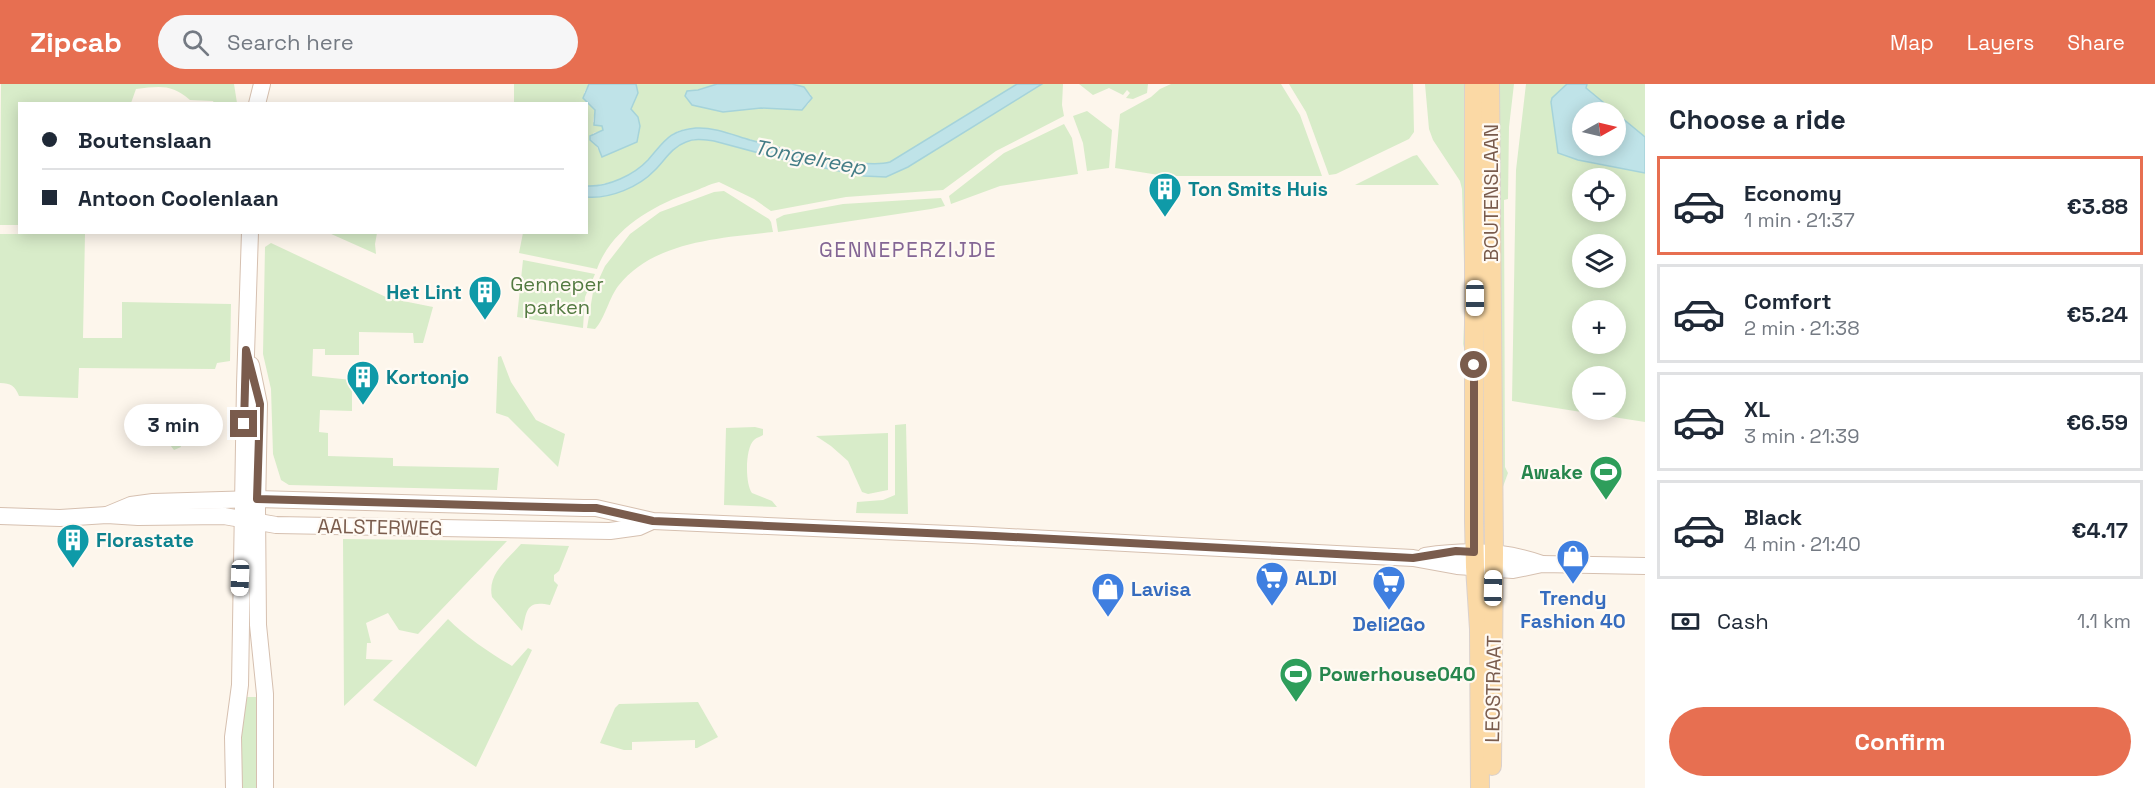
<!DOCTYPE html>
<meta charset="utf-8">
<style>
body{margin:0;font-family:"Space Grotesk",sans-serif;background:#f6f6f7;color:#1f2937;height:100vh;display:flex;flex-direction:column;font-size:22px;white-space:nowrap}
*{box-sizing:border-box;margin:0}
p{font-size:20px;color:#747a83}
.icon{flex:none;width:33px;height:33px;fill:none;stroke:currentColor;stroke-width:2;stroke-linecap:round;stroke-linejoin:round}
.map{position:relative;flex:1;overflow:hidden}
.sheet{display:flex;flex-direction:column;background:#fff;width:510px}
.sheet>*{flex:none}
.hud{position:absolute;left:18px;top:18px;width:570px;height:132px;border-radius:0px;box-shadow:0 3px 15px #0003;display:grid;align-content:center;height:132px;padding:0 24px;background:#fff}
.needle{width:39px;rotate:82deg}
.controls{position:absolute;left:1572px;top:18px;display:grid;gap:12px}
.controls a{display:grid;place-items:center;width:54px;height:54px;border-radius:50%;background:#fff;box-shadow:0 3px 15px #0003;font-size:30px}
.end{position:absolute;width:27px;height:27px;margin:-14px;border:8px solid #7a5c4d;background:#fff;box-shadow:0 0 0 3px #fff}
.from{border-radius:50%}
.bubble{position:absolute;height:42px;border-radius:21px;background:#fff;box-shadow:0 3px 15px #0003;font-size:20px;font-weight:600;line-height:42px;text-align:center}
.car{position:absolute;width:18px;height:36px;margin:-18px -9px;border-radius:8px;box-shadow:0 0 4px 2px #0007;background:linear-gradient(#fff 24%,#345 0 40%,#fff 0 76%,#345 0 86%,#fff 0)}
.hud b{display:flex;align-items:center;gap:21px;height:57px;font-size:22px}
.hud b+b{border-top:2px solid #e0e1e3}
.hud i{width:15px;height:15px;background:#1f2937}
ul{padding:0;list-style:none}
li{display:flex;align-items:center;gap:18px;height:99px;margin:0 12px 9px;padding:0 12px;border:3px solid #e0e1e3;border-radius:0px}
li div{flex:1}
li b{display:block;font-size:22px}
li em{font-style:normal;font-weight:600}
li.current{border-color:#e76f51}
li>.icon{width:54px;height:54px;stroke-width:1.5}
h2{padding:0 24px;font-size:27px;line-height:72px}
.pay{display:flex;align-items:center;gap:15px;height:66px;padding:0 24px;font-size:22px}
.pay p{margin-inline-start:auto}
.button{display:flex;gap:12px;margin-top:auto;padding:12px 24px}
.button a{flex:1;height:69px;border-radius:36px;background:#e76f51;color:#fff;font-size:24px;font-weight:600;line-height:69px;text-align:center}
header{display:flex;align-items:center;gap:36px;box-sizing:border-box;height:84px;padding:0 30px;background:#e76f51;color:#fff}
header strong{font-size:28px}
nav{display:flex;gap:33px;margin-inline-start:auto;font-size:21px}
.search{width:420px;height:54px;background:#f6f6f7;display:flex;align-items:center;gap:15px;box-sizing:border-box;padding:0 21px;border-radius:33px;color:#747a83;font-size:22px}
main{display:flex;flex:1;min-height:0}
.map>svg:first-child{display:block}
.green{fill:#d8ecc9;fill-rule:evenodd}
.water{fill:#bfe3e8;stroke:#a5d3da;stroke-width:1.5}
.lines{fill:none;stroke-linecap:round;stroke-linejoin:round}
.secondary-casing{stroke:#d6c0b0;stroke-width:18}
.primary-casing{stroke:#dad1cd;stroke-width:20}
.secondary{stroke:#fff;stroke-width:16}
.primary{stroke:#fbd9a5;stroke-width:18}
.route{stroke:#7a5c4d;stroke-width:8}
.labels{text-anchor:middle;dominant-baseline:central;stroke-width:4.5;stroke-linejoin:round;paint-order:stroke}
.culture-label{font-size:20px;font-weight:bold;fill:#0d838f;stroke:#fffaf3;text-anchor:start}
.street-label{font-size:20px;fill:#7a5c4d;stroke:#fffaf3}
.park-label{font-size:20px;fill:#537a41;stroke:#fffaf3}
.leisure-label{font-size:20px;font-weight:bold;fill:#27864d;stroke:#fffaf3;text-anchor:end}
.shop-label{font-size:20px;font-weight:bold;fill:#366cbe;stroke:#fffaf3;text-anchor:start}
.water-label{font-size:21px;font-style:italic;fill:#437c86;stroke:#fffaf3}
.neighbourhood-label{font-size:21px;letter-spacing:1.5px;fill:#846695;stroke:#fffaf3}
</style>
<header>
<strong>Zipcab</strong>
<div class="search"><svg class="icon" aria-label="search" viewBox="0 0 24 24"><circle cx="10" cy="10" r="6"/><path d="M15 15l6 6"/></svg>Search here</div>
<nav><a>Map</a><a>Layers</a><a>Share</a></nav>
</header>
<main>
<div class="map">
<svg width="1645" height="704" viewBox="0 0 1645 704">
<rect width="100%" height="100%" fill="#fdf6ec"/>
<g class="green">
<path d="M 1,0 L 234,0 L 237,19 L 214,19 L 213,17 L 190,16 C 172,0 160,2 136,5 L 131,19 L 20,20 L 19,141 L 0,141 Z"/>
<path d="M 514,0 L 589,0 L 584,9 L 587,16 L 595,26 L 593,38 L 603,42 L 603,47 L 593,49 L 594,58 L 602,72 L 637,55 L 639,42 L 638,33 L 631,25 L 638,9 L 636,0 L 717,0 L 698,6 L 687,7 L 723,28 L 761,24 L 802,26 L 809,19 L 811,11 L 804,3 L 792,0 L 1017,0 L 890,78 C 857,88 751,56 714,46 C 662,36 666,67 633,89 C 622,96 605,100 592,102 L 587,102 L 586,20 L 514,19 Z"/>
<path d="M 1042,0 L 1063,0 L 1062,21 L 1064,32 L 996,67 L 943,106 L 846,113 L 771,127 L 754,115 L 719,98 C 709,100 701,105 692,108 C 654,121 612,144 597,185 L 519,169 L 523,149 L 586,148 L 587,113 C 610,115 638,102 655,86 C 665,76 672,63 686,58 C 695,54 705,56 714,57 L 785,76 L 864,92 L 886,93 L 908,83 Z"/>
<path d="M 1079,0 L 1148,0 L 1147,9 L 1133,15 L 1126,14 L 1130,9 L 1127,6 L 1123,11 L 1109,4 L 1093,11 Z"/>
<path d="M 1171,0 L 1281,0 L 1300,31 L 1322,92 L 1165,92 L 1115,84 L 1120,30 L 1151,13 L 1160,5 Z"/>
<path d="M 1289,0 L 1413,0 L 1414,48 L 1409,55 L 1336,90 L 1329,91 L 1306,28 Z"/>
<path d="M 1425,0 L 1470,0 L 1471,232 L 1463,264 L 1465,217 L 1462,105 L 1460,97 L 1433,56 L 1429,45 Z"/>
<path d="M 1495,0 L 1514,0 L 1509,43 L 1508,115 L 1504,116 L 1505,383 L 1508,389 L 1501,408 Z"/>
<path d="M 1526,0 L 1645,0 L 1645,338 L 1512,317 L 1516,86 ZM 1582,28 L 1616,28 L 1616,62 L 1582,62 ZM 1582,94 L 1616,94 L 1616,128 L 1582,128 ZM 1582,160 L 1616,160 L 1616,194 L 1582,194 ZM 1582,226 L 1616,226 L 1616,260 L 1582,260 ZM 1582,292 L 1616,292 L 1616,326 L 1582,326 Z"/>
<path d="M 1087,27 L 1112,46 L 1109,84 L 1087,87 L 1083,59 L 1073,32 Z"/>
<path d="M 1064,40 L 1072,54 L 1078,90 L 1000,102 L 951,120 L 949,112 L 1004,69 Z"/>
<path d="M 1417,71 L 1439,101 L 1355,101 L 1413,72 Z"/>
<path d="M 724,107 L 769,135 L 771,138 L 773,148 C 722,154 654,157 619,201 C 609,213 605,235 595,245 L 587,244 L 593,208 L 605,182 L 630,150 L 660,128 L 714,108 Z"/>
<path d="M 941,114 L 945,122 L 931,125 L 778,148 L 776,135 L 784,131 L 843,120 Z"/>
<path d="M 329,149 L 377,149 L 375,160 L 376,170 Z"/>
<path d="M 0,150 L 85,150 L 83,254 L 122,254 L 122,218 L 231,220 L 230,277 L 217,279 L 215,285 L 79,284 L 78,314 L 19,312 C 15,302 11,299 0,299 Z"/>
<path d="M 271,159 L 388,214 L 433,223 L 423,259 L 414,259 L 413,249 L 359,248 L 359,271 L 325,271 L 325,265 L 313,265 L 312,292 L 352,296 L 352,327 L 320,326 L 319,348 L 328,349 L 328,372 L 393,374 L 393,382 L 499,384 L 497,406 L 289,401 L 281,396 L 273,370 L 271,305 L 263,270 L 265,163 Z"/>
<path d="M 523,176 L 595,190 L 585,213 L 583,244 L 517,233 Z"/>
<path d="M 501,272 L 511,298 L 536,336 L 565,350 L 558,383 L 508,333 L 496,329 L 498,273 Z"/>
<path d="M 190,321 L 203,325 C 214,343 196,356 180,360 L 181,363 L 174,366 L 164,353 L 164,339 L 177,325 Z"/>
<path d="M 906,340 L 908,430 L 856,429 L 857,418 L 883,416 L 895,411 L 895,341 Z"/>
<path d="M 726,344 L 755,343 L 763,345 L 763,351 C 760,353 757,353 754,356 C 745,364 745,400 752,409 L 772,417 L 777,423 L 724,421 Z"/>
<path d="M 888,349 L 888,406 L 868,410 L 862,408 L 848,377 L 831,362 L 816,352 Z"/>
<path d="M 343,455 L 507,457 L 418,550 L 399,546 L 388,529 L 366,539 L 371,559 L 367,559 L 366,575 L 393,576 L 344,622 Z"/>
<path d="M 521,460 L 569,462 L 559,487 L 554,491 L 554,497 L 558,501 L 550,521 C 524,515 527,530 522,547 L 492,513 C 487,490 507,476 521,460 Z"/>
<path d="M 448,535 C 466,553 490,569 512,582 L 528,564 L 532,566 L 476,683 L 373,616 Z"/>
<path d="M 245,613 L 256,613 L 261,648 L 258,704 L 237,704 Z"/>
<path d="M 698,618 L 718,653 L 697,664 L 695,664 L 695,656 L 632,658 L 632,666 L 624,666 L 600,659 L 615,624 L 619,620 Z"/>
</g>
<g class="water">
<path d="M 589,0 L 636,0 L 638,9 L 631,25 L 638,33 L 640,42 L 637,58 L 602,73 L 598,63 L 590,56 L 590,52 L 603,46 L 602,42 L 594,41 L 595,26 L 583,14 Z"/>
<path d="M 717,0 L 792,0 L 804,3 L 812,14 L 802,26 L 761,24 L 723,28 L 692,21 L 685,12 L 687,7 L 698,6 Z"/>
<path d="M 1017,0 L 1042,0 L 908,83 L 886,93 L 864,92 L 785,76 L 714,57 C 705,56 695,54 686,58 C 672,63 665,76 655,86 C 639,103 610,115 587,113 L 587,102 C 608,103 634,91 648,76 C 664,58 669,46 696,44 C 714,43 733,51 750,56 C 780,64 863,86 890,78 Z"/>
<path d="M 1567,0 L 1587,0 L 1586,4 L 1615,28 L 1582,28 L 1582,62 L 1616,62 L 1616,29 L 1645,53 L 1645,89 L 1578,76 L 1558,69 L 1551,18 L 1552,14 Z"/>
</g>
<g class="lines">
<g class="secondary-casing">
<g id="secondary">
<path d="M 257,20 L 262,0"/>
<path d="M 251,281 L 259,320 L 257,425 L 258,541 L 265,610 L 265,704"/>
<path d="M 107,431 L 131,421 L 153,418 L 257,415 L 584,424 L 596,424 L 653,437 L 972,451 L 1413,474 L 1457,482 L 1513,486 L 1542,480 L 1645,482"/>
<path d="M 0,432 L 60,434 L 107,431 L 138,433 L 224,432 L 276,441 L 610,447 L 639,443 L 650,438"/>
<path d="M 1425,472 C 1465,466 1504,466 1542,480"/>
<path d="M 234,704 L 233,653 L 240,601 L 245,301 L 250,148"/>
</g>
</g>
<g class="primary-casing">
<g id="primary">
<path d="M 1474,0 L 1474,437 L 1475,483 L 1479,545 L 1480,704"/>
<path d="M 1490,0 L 1494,469 L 1492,682"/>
</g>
</g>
<use href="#secondary" class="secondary"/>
<use href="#primary" class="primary"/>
</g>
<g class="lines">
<path class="route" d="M 244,340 L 246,266 L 260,320 L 257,415 L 584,424 L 596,424 L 653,437 L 995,452 L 1413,474 L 1456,467 L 1474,468 L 1474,281"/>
</g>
<defs>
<g id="building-pin" transform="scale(1.725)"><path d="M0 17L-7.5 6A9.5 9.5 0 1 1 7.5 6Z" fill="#0f9aa8" stroke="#fffaf3"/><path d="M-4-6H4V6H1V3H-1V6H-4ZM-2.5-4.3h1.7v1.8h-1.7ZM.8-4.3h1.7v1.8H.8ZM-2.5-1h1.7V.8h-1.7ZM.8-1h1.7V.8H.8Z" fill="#fff"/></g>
<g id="stadium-pin" transform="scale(1.725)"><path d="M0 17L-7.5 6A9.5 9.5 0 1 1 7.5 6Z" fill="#2e9e5b" stroke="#fffaf3"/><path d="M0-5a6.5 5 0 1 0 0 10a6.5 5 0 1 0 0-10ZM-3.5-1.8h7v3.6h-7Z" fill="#fff"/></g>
<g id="shop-pin" transform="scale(1.725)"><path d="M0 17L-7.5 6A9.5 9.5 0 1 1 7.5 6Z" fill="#3f7fe0" stroke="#fffaf3"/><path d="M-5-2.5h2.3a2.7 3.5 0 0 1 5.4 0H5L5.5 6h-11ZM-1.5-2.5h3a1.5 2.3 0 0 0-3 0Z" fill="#fff"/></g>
<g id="supermarket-pin" transform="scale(1.725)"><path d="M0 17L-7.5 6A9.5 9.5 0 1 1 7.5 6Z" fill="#3f7fe0" stroke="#fffaf3"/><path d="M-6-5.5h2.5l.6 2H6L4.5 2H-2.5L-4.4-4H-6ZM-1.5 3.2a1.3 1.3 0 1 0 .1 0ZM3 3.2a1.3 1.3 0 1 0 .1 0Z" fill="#fff"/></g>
</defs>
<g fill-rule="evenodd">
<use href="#building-pin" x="1165" y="105"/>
<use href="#building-pin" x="485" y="208"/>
<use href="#building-pin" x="363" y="293"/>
<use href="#stadium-pin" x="1606" y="388"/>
<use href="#building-pin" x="73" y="456"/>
<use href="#shop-pin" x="1573" y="472"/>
<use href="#supermarket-pin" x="1272" y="494"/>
<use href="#supermarket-pin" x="1389" y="498"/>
<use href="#shop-pin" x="1108" y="505"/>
<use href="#stadium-pin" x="1296" y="590"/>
</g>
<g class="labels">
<g class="culture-label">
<text x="1188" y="105">Ton Smits Huis</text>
<text x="462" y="208" text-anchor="end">Het Lint</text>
<text x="386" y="293">Kortonjo</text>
<text x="96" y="456">Florastate</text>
</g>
<g class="street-label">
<text transform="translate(1491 109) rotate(-90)">BOUTENSLAAN</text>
<text transform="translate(380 443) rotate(1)">AALSTERWEG</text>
<text transform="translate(1493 605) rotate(-89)">LEOSTRAAT</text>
</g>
<g class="park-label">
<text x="557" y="200">Genneper<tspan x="557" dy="23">parken</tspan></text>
</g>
<g class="leisure-label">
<text x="1583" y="388">Awake</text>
<text x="1319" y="590" text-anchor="start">Powerhouse040</text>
</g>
<g class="shop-label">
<text x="1295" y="494">ALDI</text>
<text x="1131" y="505">Lavisa</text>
<text x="1573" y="514" text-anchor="middle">Trendy<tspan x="1573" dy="23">Fashion 40</tspan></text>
<text x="1389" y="540" text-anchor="middle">Deli2Go</text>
</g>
<g class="water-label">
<text transform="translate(810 73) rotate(11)">Tongelreep</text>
</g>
<g class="neighbourhood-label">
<text x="908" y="165">GENNEPERZIJDE</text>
</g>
</g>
</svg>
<div class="controls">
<a><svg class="needle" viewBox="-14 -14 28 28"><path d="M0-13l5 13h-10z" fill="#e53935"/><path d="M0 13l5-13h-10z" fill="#747a83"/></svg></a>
<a><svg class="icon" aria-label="locate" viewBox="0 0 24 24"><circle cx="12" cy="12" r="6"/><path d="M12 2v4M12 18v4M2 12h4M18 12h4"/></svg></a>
<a><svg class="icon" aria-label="layers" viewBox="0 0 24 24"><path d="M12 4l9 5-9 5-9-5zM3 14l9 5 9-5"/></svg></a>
<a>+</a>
<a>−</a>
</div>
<i class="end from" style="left:1474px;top:281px"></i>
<i class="end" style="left:244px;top:340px"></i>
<div class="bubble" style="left:124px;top:320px;width:99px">3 min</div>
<i class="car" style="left:1475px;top:214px;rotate:180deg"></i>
<i class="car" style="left:240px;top:494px;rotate:182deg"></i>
<i class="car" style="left:1493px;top:504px;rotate:1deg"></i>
<div class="hud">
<b><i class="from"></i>Boutenslaan</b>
<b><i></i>Antoon Coolenlaan</b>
</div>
</div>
<section class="sheet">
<h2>Choose a ride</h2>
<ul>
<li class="current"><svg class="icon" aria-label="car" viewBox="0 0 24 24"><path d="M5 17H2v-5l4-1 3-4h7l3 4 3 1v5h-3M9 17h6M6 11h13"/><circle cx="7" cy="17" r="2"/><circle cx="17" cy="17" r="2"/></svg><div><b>Economy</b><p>1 min · 21:37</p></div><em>€3.88</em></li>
<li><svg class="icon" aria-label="car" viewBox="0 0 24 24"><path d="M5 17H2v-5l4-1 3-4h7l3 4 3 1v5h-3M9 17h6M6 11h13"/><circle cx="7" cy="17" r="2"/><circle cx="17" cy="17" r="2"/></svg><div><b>Comfort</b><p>2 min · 21:38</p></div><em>€5.24</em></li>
<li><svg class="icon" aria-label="car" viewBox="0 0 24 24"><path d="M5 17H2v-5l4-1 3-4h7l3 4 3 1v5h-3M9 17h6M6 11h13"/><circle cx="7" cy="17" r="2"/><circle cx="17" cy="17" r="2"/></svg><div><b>XL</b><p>3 min · 21:39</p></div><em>€6.59</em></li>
<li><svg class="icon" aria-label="car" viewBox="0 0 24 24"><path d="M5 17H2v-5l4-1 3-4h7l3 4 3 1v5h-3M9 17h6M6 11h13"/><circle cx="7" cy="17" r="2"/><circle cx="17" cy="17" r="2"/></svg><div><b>Black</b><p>4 min · 21:40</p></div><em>€4.17</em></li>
</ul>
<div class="pay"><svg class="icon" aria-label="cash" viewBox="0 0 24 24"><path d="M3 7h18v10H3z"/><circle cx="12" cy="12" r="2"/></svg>Cash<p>1.1 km</p></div>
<div class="button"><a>Confirm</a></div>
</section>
</main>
